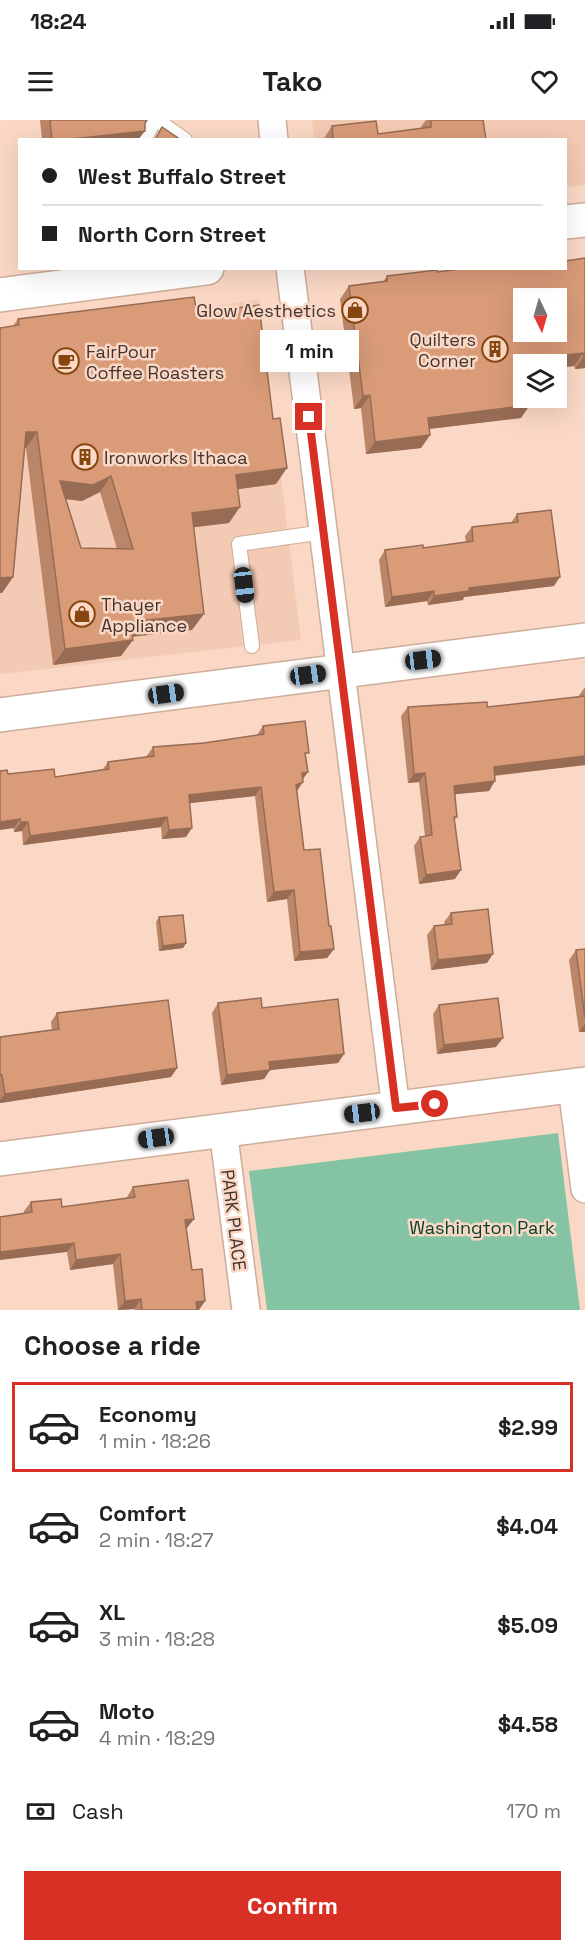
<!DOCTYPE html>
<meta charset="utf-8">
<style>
body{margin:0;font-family:"Space Grotesk",sans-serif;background:#f6f6f6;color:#202124;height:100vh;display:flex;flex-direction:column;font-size:22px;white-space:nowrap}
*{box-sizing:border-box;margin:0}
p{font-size:20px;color:#757577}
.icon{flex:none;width:33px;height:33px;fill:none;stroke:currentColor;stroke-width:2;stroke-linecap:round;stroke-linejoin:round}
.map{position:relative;height:1190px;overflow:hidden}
.sheet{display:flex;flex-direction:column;background:#fff;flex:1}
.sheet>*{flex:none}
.banner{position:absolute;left:18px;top:18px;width:549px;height:132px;border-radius:0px;box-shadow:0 6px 24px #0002;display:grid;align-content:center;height:132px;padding:0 24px;background:#fff}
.needle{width:39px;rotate:175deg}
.controls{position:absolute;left:513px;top:168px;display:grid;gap:12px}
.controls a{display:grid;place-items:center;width:54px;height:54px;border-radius:0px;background:#fff;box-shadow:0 6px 24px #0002;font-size:30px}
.end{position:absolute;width:27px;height:27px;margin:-14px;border:8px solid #d93025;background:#fff;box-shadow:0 0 0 3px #fff}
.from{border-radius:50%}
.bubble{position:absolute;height:42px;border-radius:0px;background:#fff;box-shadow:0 6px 24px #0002;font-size:20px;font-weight:700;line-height:42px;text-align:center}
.car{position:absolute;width:18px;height:36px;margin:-18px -9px;border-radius:8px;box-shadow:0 0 4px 2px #0007;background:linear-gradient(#222 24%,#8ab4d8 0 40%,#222 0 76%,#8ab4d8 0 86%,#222 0)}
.banner b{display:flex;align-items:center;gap:21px;height:57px;font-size:22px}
.banner b+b{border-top:2px solid #e0e0e0}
.banner i{width:15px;height:15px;background:#202124}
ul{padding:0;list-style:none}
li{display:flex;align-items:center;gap:18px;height:90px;margin:0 12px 9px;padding:0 12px;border:3px solid transparent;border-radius:0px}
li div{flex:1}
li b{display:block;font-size:22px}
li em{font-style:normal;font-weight:700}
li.on{border-color:#d93025}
li>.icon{width:54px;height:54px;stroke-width:1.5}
h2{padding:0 24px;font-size:27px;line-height:72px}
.pay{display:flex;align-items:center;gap:15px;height:66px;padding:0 24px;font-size:22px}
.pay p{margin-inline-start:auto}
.button{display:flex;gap:12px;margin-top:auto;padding:12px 24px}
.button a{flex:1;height:69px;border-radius:0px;background:#d93025;color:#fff;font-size:24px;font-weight:700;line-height:69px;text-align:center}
.status{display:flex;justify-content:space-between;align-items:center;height:42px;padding:0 30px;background:#fff;direction:ltr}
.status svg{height:16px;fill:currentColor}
header{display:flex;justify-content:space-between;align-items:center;height:78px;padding:0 24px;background:#fff;font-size:27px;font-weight:700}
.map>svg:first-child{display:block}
.built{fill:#f3cab3}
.green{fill:#84c4a5}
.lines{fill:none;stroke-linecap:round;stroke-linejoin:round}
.service-casing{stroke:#cdad9a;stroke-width:16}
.minor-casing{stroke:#cdad9a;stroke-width:30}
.tertiary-casing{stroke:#cdad9a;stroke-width:36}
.trunk-casing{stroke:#cdad9a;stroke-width:36}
.service{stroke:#fff;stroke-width:14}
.minor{stroke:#fff;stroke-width:27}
.tertiary{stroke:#fff;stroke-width:33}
.trunk{stroke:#fff;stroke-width:33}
.wall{fill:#bb8567;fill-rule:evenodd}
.shaded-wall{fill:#986c54}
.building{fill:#d99b78;stroke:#986c54;stroke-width:1.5;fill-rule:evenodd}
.route{stroke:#d93025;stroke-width:8}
.labels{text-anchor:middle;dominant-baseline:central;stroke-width:5;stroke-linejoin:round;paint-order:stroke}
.poi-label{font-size:18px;fill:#42352e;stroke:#fad8c5;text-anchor:start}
.street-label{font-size:18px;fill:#42352e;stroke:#fad8c5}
.park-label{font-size:18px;fill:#03412b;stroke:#fad8c5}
</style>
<div class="status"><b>18:24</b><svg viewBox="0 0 49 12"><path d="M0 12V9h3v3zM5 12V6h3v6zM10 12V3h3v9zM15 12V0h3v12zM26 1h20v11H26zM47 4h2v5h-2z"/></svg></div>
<header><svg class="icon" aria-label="menu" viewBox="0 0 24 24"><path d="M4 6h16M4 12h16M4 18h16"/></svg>Tako<svg class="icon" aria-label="heart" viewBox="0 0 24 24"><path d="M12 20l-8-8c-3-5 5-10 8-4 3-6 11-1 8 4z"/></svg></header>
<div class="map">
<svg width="585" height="1190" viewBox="0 0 585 1190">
<rect width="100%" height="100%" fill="#fad8c5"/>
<g class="built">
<path d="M 312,0 L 585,0 L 585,65 L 566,67 L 566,20 L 314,19 Z"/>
<path d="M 259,179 L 301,520 L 0,554 L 0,220 Z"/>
</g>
<path class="green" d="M 558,1013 L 580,1190 L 267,1190 L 249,1051 Z"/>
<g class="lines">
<g class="service-casing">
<g id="service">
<path d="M 157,0 L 185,20"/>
<path d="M 144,20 L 155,0"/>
<path d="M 252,526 L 239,424 L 324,412"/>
</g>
</g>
<g class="minor-casing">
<g id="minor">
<path d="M 272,0 L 274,20"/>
<path d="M 290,148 L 396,989"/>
<path d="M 572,966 L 585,1069"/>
<path d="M 223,1009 L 246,1190"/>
</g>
</g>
<g class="tertiary-casing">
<g id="tertiary">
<path d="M 566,102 L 585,100"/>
<path d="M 0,175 L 207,148"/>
<path d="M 0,1039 L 585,964"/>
</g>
</g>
<g class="trunk-casing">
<path id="trunk" d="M 0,595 L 585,520"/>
</g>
<use href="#service" class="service"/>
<use href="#minor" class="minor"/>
<use href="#tertiary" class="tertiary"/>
<use href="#trunk" class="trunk"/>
</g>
<g class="wall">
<path d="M 40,0 L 147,0 L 138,20 L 42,20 Z"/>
<path d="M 426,0 L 483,0 L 486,20 L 323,20 L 332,6 L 378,14 L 421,9 L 421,7 Z"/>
<path d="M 585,138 L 585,248 L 575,249 L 574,246 L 556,248 L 556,244 L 524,244 L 521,298 L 430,309 L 430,315 L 421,328 L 366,334 L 361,288 L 354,289 L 340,179 L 349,166 L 383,162 L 387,156 L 437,152 L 566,148 Z"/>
<path d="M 197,193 L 276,364 L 238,369 L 229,403 L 193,407 L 192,510 L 132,517 L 121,536 L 53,545 L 26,328 L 25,328 L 13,457 L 2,473 L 13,206 L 18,199 ZM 100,372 L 117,429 L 81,428 L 65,379 L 82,381 Z"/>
<path d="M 517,394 L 554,466 L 464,477 L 463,480 L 428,485 L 427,481 L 385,487 L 379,440 L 385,430 L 423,428 L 466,422 L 465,416 L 472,407 L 511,403 Z"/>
<path d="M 585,567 L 585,645 L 494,656 L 489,671 L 455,674 L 457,697 L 454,700 L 455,759 L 419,764 L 414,726 L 420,717 L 425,716 L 419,662 L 408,663 L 401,596 L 408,587 L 487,587 L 578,577 Z"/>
<path d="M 263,606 L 306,638 L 308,652 L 303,659 L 297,671 L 304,730 L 329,806 L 334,829 L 327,838 L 294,841 L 287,779 L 267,782 L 255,676 L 190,683 L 186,717 L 162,719 L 161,707 L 23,725 L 22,711 L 14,712 L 8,654 L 55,657 L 103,649 L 108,642 L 146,637 L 153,627 L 204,623 L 257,615 Z"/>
<path d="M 451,793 L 487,843 L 431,850 L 427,815 L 434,806 L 445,805 L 444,802 Z"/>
<path d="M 159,797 L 186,823 L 183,828 L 159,831 L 156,802 Z"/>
<path d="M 585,829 L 585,912 L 579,912 L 569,840 L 576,830 Z"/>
<path d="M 218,883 L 262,888 L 344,934 L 338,943 L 270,950 L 264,959 L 221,965 L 212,893 Z"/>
<path d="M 439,885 L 496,927 L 437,934 L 433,894 Z"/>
<path d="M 57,893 L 177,948 L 171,957 L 0,983 L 0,917 L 52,910 L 51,902 Z"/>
<path d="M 133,1067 L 194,1099 L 186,1108 L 192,1150 L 199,1190 L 134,1190 L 134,1189 L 118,1190 L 113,1144 L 70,1150 L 67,1132 L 24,1093 L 24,1091 L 31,1082 L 62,1087 L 127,1078 L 127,1077 Z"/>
</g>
<g class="shaded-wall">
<path d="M 145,11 L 138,20 L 63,20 Z"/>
<path d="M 583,233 L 574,246 L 556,248 L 556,244 L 524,244 L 524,240 Z"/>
<path d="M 584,236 L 585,236 L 585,248 L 575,249 Z"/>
<path d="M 370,275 L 361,288 L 354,289 L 363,276 Z"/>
<path d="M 530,285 L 521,298 L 419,310 L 428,298 Z"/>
<path d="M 26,312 L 37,312 L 26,328 L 15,328 Z"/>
<path d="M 430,315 L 421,328 L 366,334 L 375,322 Z"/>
<path d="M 287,348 L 276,364 L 225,371 L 236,355 Z"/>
<path d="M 111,356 L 100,372 L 82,381 L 48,377 L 60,361 Z"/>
<path d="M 240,387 L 229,403 L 180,409 L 192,393 Z"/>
<path d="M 13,457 L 2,473 L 0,473 L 0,458 Z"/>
<path d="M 560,457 L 554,466 L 464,477 L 463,480 L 428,485 L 434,476 L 469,468 Z"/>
<path d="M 434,471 L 427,481 L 385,487 L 392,477 Z"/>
<path d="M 204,494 L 192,510 L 119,518 L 130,502 Z"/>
<path d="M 133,520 L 121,536 L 53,545 L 65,529 Z"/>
<path d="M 585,636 L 585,645 L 487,656 L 494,647 Z"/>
<path d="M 308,652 L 301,661 L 302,653 Z"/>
<path d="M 425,653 L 419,662 L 408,663 L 414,654 Z"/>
<path d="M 495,661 L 489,671 L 447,675 L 454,666 Z"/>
<path d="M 303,662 L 297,671 L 296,665 Z"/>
<path d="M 261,667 L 255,676 L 182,684 L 189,675 Z"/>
<path d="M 167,697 L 161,707 L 23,725 L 30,716 Z"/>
<path d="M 20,699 L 14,708 L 0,710 L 0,702 Z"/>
<path d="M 21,702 L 28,702 L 22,711 L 14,712 Z"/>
<path d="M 192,708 L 186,717 L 162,719 L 169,710 Z"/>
<path d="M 461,750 L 455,759 L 419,764 L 426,755 Z"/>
<path d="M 294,770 L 287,779 L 267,782 L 274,772 Z"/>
<path d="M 186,823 L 183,828 L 159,831 L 163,826 Z"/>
<path d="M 334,829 L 327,838 L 294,841 L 300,832 Z"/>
<path d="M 493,834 L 487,843 L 431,850 L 438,840 Z"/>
<path d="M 585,904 L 585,912 L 579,912 Z"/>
<path d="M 503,918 L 496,927 L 437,934 L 444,925 Z"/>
<path d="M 344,934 L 338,943 L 270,950 L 264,959 L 221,965 L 227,955 L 269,942 Z"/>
<path d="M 177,948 L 171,957 L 0,983 L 0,980 L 5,974 Z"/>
<path d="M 194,1099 L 187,1108 L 179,1109 L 185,1100 Z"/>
<path d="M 74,1123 L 67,1132 L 0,1140 L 0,1132 Z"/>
<path d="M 120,1134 L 113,1144 L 70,1150 L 76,1140 Z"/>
<path d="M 141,1179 L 134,1189 L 118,1190 L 125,1181 Z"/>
<path d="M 205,1181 L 199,1190 L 191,1190 L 196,1182 Z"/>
</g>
<g class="building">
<path d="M 50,0 L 147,0 L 145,3 L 145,11 L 63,20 L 52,20 Z"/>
<path d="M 431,0 L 483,0 L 486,20 L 333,20 L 332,6 L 376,1 L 378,14 L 431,7 Z"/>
<path d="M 162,7 L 181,20 L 155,20 Z"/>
<path d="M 585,138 L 585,236 L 584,236 L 583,233 L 524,240 L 524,278 L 529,278 L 530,285 L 428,298 L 430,315 L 375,322 L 370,275 L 363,276 L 349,166 L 387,161 L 387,156 L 437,150 L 437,152 L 467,148 L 566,148 L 566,141 ZM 524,178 L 556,178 L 556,212 L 524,212 Z"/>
<path d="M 194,177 L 197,193 L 259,185 L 273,299 L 280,298 L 287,348 L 236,355 L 240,387 L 192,393 L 204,494 L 130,502 L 133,520 L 65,529 L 37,312 L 26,312 L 13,457 L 0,458 L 0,208 L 19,205 L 18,199 ZM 111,356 L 133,429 L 81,428 L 60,361 L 93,365 Z"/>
<path d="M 551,390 L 560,457 L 469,468 L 469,471 L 434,476 L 434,471 L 392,477 L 385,430 L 423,425 L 423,428 L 473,421 L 472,407 L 518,402 L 517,394 Z"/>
<path d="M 585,576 L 585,636 L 494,647 L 495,661 L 454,666 L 457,697 L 454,697 L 461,750 L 426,755 L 420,717 L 432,715 L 425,653 L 414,654 L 408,587 L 487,582 L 487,587 Z"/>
<path d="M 305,601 L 309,633 L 305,633 L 308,652 L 302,653 L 303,662 L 296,665 L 304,730 L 320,729 L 329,806 L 331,806 L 334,829 L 300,832 L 294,770 L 274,772 L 261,667 L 189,675 L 192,708 L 169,710 L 167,697 L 30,716 L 28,702 L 21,702 L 20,699 L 0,702 L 0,651 L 7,650 L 8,654 L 54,649 L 55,657 L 109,649 L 108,642 L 154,636 L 153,627 L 204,623 L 264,614 L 263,606 Z"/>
<path d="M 488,789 L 493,834 L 438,840 L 434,806 L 452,804 L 451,793 Z"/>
<path d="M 183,795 L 186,823 L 163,826 L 159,797 Z"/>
<path d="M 585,829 L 585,898 L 576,830 Z"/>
<path d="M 261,878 L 262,888 L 338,879 L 344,934 L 269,942 L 270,950 L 227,955 L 218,883 Z"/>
<path d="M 498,878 L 503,918 L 444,925 L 439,885 Z"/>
<path d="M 168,880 L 177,948 L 5,974 L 2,955 L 0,955 L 0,917 L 59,909 L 57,893 Z"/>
<path d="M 188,1060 L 194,1099 L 185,1100 L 192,1150 L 202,1149 L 205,1181 L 196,1182 L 197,1190 L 142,1190 L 141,1179 L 125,1181 L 120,1134 L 76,1140 L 74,1123 L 0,1132 L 0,1097 L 32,1092 L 31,1082 L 61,1079 L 62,1087 L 135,1077 L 133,1067 Z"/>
</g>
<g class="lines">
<path class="route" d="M 309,297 L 396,988 L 435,984"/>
</g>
<defs>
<g id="shop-ring" transform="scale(1.35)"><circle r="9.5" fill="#fad8c5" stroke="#86460e" stroke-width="1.5"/><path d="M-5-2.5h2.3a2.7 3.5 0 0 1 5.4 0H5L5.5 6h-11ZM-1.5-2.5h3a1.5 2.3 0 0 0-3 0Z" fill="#86460e"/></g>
<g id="building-ring" transform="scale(1.35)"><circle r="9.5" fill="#fad8c5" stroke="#86460e" stroke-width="1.5"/><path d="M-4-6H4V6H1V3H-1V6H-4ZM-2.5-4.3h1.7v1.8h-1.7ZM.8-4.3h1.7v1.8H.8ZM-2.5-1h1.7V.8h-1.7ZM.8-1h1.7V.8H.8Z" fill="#86460e"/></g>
<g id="cafe-ring" transform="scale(1.35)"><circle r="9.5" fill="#fad8c5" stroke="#86460e" stroke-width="1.5"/><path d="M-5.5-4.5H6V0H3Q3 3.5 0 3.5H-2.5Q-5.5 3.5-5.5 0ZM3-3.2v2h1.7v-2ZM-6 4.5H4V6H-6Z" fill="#86460e"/></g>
</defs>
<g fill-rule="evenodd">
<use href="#shop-ring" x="355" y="190"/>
<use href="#building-ring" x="495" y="229"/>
<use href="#cafe-ring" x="66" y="241"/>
<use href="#building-ring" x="85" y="337"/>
<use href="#shop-ring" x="82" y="494"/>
</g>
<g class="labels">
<g class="poi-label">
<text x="336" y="190" text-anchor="end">Glow Aesthetics</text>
<text x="476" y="219" text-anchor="end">Quilters<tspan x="476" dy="21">Corner</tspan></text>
<text x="86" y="231">FairPour<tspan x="86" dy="21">Coffee Roasters</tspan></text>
<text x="104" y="337">Ironworks Ithaca</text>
<text x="101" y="484">Thayer<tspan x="101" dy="21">Appliance</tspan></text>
</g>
<g class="street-label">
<text transform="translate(234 1100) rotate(83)">PARK PLACE</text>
</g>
<g class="park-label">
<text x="482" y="1107">Washington Park</text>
</g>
</g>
</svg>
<div class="controls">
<a><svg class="needle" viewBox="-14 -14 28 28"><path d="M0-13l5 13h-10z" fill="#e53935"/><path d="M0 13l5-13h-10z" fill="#757577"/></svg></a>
<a><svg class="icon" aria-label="layers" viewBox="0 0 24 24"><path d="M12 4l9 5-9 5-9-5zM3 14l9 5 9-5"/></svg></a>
</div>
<i class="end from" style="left:435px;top:984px"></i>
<i class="end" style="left:309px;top:297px"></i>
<div class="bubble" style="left:260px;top:210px;width:99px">1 min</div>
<i class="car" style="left:244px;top:465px;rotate:173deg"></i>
<i class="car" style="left:423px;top:540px;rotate:83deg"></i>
<i class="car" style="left:308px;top:555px;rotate:82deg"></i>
<i class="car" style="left:166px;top:574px;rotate:82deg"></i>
<i class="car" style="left:362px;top:993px;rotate:263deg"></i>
<i class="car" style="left:156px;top:1018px;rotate:262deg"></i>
<div class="banner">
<b><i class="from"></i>West Buffalo Street</b>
<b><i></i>North Corn Street</b>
</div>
</div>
<section class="sheet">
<h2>Choose a ride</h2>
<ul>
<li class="on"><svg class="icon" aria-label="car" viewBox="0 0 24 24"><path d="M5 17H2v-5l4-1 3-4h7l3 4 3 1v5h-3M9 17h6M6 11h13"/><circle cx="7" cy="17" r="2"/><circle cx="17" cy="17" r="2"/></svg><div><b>Economy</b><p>1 min · 18:26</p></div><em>$2.99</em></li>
<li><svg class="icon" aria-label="car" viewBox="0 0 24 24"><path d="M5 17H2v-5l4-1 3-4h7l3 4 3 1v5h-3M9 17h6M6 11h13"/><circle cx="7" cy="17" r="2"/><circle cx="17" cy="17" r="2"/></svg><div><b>Comfort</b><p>2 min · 18:27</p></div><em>$4.04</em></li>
<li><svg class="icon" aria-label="car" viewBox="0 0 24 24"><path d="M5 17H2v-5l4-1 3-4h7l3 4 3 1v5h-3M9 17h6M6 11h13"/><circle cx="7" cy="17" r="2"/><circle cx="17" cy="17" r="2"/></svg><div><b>XL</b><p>3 min · 18:28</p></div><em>$5.09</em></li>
<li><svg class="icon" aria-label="car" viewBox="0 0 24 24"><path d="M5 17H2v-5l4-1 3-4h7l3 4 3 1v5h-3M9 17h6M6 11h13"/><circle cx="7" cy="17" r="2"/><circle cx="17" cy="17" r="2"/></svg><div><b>Moto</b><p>4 min · 18:29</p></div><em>$4.58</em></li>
</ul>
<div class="pay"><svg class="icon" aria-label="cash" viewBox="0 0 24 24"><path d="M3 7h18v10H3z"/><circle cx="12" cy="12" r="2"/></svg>Cash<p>170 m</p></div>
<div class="button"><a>Confirm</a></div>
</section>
